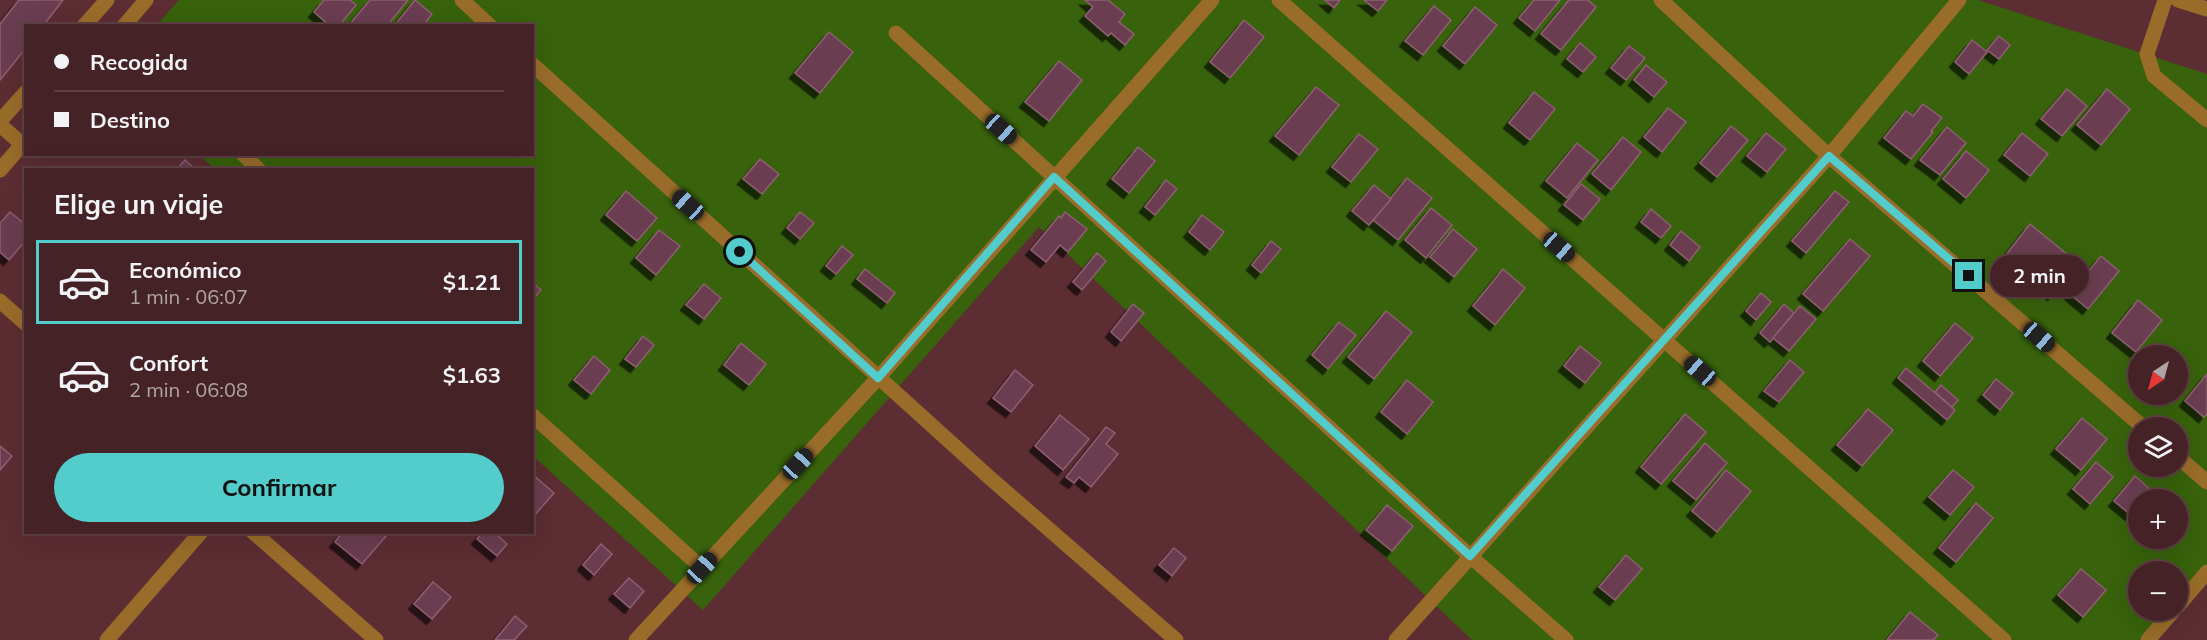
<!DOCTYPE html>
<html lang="es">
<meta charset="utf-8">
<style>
body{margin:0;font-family:Mulish,sans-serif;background:#4f2f32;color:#f1f3f6;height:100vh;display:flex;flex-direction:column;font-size:22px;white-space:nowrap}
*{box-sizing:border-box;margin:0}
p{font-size:20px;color:#b0a4a7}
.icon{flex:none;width:33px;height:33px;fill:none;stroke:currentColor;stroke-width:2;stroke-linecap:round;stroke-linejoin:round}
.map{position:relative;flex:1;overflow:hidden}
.details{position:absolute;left:24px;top:168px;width:510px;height:366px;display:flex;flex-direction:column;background:#452226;border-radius:0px;box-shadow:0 6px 24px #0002,0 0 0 2px #5d3f43}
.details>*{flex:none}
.hud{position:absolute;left:24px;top:24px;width:510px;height:132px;border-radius:0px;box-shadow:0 6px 24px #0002,0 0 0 2px #5d3f43;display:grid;align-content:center;height:132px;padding:0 30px;background:#452226}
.needle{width:39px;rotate:216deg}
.tools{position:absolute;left:2128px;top:345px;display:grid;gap:12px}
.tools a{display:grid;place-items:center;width:60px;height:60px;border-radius:50%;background:#452226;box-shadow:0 6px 24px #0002,0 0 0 2px #5d3f43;font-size:30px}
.end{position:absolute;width:27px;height:27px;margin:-14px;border:8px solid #53cdcb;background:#111;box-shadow:0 0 0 3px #111}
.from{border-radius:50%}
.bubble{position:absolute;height:42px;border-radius:21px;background:#452226;box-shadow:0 6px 24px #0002,0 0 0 2px #5d3f43;font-size:20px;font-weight:700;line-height:42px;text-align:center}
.car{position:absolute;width:18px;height:36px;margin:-18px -9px;border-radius:8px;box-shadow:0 0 4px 2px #0007;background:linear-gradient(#222 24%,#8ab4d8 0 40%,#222 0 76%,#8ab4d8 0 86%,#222 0)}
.hud b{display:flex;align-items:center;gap:21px;height:57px;font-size:22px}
.hud b+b{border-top:2px solid #5d3f43}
.hud i{width:15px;height:15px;background:#f1f3f6}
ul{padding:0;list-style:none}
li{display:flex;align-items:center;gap:18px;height:84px;margin:0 12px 9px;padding:0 18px;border:3px solid transparent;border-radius:0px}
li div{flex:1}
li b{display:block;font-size:22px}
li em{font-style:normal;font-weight:700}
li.on{border-color:#53cdcb}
li>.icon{width:54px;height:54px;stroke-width:1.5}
h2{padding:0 30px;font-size:27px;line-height:72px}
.cta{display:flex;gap:12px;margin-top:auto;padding:12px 30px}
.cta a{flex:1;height:69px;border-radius:36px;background:#53cdcb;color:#111;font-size:24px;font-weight:700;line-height:69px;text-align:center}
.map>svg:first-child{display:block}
.green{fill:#38620c;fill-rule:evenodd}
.building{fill:#6b3e51;stroke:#8f5e72;stroke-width:1.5;filter:url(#shadow)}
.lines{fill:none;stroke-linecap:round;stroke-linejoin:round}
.minor{stroke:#996c29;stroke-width:15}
.route{stroke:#53cdcb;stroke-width:8}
</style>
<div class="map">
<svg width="2207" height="640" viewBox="0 0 2207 640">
<defs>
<filter id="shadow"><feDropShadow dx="-5.5" dy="5.5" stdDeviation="0" flood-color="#0009"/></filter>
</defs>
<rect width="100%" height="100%" fill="#5c2d33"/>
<path class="green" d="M 179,0 L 1978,0 L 2207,74 L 2207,576 L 2155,640 L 1472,640 L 1039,227 L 703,610 L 533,456 L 532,170 L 216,170 L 199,155 L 532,154 L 532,26 L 156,26 ZM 2139,356 L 2178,356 L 2178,394 L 2139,394 ZM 2139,428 L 2178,428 L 2178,466 L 2139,466 ZM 2139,500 L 2178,500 L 2178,538 L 2139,538 ZM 2139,572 L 2178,572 L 2178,610 L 2139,610 Z"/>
<g class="building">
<path d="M 19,0 L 63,0 L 43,26 L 26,26 L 26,48 L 0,80 L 0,24 Z"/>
<path d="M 324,0 L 350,0 L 356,5 L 339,26 L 330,26 L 314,12 Z"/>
<path d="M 370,0 L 408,0 L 387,26 L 348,26 Z"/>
<path d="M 415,0 L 432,14 L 423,26 L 394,26 Z"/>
<path d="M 1085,0 L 1108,0 L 1125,14 L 1119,22 L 1134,34 L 1125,45 L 1111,33 L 1108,36 L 1085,16 L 1093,7 Z"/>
<path d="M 1325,0 L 1340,0 L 1334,8 Z"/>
<path d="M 1364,0 L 1387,0 L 1378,11 Z"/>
<path d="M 1534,0 L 1560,0 L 1535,31 L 1519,18 Z"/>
<path d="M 1569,0 L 1588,0 L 1596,7 L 1561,50 L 1541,34 Z"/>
<path d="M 1434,6 L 1451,20 L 1423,55 L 1405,41 Z"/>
<path d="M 1475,7 L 1497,25 L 1465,64 L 1443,46 Z"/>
<path d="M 1244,20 L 1264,37 L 1230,78 L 1210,62 Z"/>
<path d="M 829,32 L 853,52 L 820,93 L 795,73 Z"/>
<path d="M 1999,36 L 2010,45 L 1999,59 L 1987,50 Z"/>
<path d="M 1972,40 L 1987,52 L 1969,74 L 1955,62 Z"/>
<path d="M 1580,43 L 1596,57 L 1583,72 L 1567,59 Z"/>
<path d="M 1629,46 L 1645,58 L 1626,80 L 1611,68 Z"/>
<path d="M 1059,61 L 1082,80 L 1049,121 L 1025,102 Z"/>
<path d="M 1646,65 L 1667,82 L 1654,97 L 1634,80 Z"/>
<path d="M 1316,87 L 1339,105 L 1299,155 L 1275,136 Z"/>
<path d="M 2067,89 L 2087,106 L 2062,136 L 2041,119 Z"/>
<path d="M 2107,89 L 2130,109 L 2101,145 L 2077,125 Z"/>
<path d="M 1534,92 L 1555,109 L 1530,140 L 1509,123 Z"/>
<path d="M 1923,104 L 1942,118 L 1931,131 L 1933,132 L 1911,159 L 1884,138 L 1906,111 L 1913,116 Z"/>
<path d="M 1668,108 L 1686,122 L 1662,152 L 1644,137 Z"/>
<path d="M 1731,126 L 1748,140 L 1717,177 L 1700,163 Z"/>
<path d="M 1947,127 L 1966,143 L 1940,175 L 1920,160 Z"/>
<path d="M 1766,133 L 1786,149 L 1767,172 L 1747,156 Z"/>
<path d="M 2022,133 L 2048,154 L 2030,176 L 2004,155 Z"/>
<path d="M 1359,134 L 1378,149 L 1351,182 L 1332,167 Z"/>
<path d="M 1623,137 L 1641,152 L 1611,190 L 1592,174 Z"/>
<path d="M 1577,143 L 1598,160 L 1567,198 L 1546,181 Z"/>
<path d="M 1138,147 L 1155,161 L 1129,193 L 1112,179 Z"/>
<path d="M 1966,151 L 1989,170 L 1966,198 L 1943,179 Z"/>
<path d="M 760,159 L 779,174 L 762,194 L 743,179 Z"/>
<path d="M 185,160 L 196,170 L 176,170 Z"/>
<path d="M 1407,178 L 1432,198 L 1398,240 L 1373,220 Z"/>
<path d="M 1166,180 L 1177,189 L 1155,215 L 1145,207 Z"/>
<path d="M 1581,184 L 1600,199 L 1583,220 L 1564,205 Z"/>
<path d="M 1374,185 L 1391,199 L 1369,225 L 1352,211 Z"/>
<path d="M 626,191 L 657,218 L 637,241 L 606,215 Z"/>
<path d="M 1835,191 L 1849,202 L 1806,253 L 1792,241 Z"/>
<path d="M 1431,208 L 1452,225 L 1426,258 L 1405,240 Z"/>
<path d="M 1651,209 L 1671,226 L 1661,238 L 1641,222 Z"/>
<path d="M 10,212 L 26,225 L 26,240 L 9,260 L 0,252 L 0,223 Z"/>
<path d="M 800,212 L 814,223 L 800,239 L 787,228 Z"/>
<path d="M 1065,212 L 1087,229 L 1068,252 L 1060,245 L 1046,262 L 1031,250 L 1059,216 L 1061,218 Z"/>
<path d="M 1202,215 L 1224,232 L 1210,250 L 1189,232 Z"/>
<path d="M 2030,224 L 2079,264 L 2053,295 L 2005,256 Z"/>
<path d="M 1453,229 L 1477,249 L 1454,277 L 1430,257 Z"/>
<path d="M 659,230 L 680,246 L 656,275 L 636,258 Z"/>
<path d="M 1681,231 L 1700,247 L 1689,261 L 1670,245 Z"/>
<path d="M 1850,239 L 1870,256 L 1823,311 L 1803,294 Z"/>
<path d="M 1271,241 L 1281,249 L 1261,273 L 1252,265 Z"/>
<path d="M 842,246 L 853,255 L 836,274 L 826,266 Z"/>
<path d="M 1097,253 L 1106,261 L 1082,290 L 1073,282 Z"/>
<path d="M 2101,256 L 2119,271 L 2088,309 L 2070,294 Z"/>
<path d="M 865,269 L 895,293 L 887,303 L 857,279 Z"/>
<path d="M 1503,269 L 1525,288 L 1495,325 L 1473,306 Z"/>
<path d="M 532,282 L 541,290 L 532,300 Z"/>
<path d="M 704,284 L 721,298 L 704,319 L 686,305 Z"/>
<path d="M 1761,293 L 1771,302 L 1756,320 L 1746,311 Z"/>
<path d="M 2138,300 L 2162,320 L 2136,352 L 2112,333 Z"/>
<path d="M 1133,304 L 1144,313 L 1121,341 L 1111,332 Z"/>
<path d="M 1784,304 L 1794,313 L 1770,342 L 1760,333 Z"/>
<path d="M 1800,306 L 1816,319 L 1789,351 L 1773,338 Z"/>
<path d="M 1386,311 L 1412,332 L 1374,379 L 1348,357 Z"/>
<path d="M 1339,322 L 1356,335 L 1328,369 L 1312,355 Z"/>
<path d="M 1955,323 L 1973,338 L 1940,376 L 1923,361 Z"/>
<path d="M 643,336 L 654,345 L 636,367 L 625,359 Z"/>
<path d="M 741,343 L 766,364 L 749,385 L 724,365 Z"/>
<path d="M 1580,346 L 1601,363 L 1585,383 L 1564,366 Z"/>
<path d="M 594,356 L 610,370 L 591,394 L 574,380 Z"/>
<path d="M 1790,360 L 1804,372 L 1779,402 L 1764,391 Z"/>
<path d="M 1906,368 L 1955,410 L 1947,420 L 1898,378 Z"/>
<path d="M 1015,370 L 1033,385 L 1011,412 L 993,398 Z"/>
<path d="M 2207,374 L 2207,414 L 2204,417 L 2185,401 Z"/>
<path d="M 1996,379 L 2013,393 L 2000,410 L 1983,395 Z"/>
<path d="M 1407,380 L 1433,402 L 1407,434 L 1381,412 Z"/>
<path d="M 1941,385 L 1958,400 L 1952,407 L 1935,392 Z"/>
<path d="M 1868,409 L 1893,430 L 1862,466 L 1837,445 Z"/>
<path d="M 1685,414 L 1706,432 L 1661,484 L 1641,467 Z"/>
<path d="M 1060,415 L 1089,439 L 1063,470 L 1035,446 Z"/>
<path d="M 2082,418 L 2107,439 L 2081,470 L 2056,449 Z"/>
<path d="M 1106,427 L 1115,433 L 1106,444 L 1118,454 L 1091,487 L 1079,477 L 1074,483 L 1066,477 Z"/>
<path d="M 1705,443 L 1727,463 L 1696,500 L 1673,481 Z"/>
<path d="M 0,446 L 12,456 L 0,470 Z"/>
<path d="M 2096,462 L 2113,477 L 2090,504 L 2073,489 Z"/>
<path d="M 1726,470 L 1751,491 L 1717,532 L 1692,511 Z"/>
<path d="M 1953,470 L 1974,487 L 1950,515 L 1929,497 Z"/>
<path d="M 532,474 L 554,493 L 532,518 Z"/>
<path d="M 2135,476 L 2152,491 L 2145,500 L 2139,500 L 2139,506 L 2131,515 L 2114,501 Z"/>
<path d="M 1976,503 L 1993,518 L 1956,562 L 1939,548 Z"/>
<path d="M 1387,505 L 1413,526 L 1392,551 L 1366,530 Z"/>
<path d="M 343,532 L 385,532 L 387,535 L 362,564 L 335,542 Z"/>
<path d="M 483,532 L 494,532 L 507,544 L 497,556 L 477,539 Z"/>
<path d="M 601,544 L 612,554 L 594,575 L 583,565 Z"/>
<path d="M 1174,548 L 1186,558 L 1172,576 L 1159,565 Z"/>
<path d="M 1626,555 L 1642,569 L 1615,600 L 1599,587 Z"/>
<path d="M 2081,569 L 2106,590 L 2083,617 L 2058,595 Z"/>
<path d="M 629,578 L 644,591 L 630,608 L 614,594 Z"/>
<path d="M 433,582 L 451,597 L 432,619 L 414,604 Z"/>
<path d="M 1910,612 L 1938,635 L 1933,640 L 1887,640 Z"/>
<path d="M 515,616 L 527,626 L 514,640 L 495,640 Z"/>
</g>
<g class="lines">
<g class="minor">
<path d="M 462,0 L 490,26"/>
<path d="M 1279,0 L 2004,640"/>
<path d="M 1661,0 L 1829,156 L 2144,428"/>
<path d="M 2165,0 L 2147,54 L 2154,76 L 2207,120"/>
<path d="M 2178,0 L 2207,9"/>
<path d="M 84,26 L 107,0"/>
<path d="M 124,26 L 146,0"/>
<path d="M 896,33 L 1470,556 L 1566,640"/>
<path d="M 532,64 L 990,478 L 1176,640"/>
<path d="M 0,121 L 26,92"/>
<path d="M 0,125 L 22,144"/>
<path d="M 243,154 L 259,170"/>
<path d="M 0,170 L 26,140"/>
<path d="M 0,301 L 26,324"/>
<path d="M 532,415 L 702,568"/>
<path d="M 2178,457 L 2207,482"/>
<path d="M 253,532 L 376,640"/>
<path d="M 2178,606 L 2207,572"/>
<path d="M 107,640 L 201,532"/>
<path d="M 636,640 L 878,378 L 1212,0"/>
<path d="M 1396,640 L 1829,156 L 1959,0"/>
<path d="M 2148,640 L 2174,610"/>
</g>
</g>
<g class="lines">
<path class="route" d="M 740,252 L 878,378 L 1054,177 L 1470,556 L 1829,156 L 1969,276"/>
</g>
</svg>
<div class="tools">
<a><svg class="needle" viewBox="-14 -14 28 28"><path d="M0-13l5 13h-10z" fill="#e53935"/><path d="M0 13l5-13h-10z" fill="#b0a4a7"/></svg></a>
<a><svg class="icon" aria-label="layers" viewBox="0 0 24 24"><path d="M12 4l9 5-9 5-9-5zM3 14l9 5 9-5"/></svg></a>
<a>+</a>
<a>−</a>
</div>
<i class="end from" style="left:740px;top:252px"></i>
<i class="end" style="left:1969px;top:276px"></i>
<div class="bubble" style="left:1990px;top:255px;width:99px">2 min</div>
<i class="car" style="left:1001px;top:129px;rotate:132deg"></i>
<i class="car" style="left:688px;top:205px;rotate:312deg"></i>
<i class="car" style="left:1559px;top:247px;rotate:131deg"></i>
<i class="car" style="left:2039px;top:337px;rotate:131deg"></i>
<i class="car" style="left:1700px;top:371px;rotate:311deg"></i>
<i class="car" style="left:798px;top:464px;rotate:43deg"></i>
<i class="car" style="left:702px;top:568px;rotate:43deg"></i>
<div class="hud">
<b><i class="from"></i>Recogida</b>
<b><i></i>Destino</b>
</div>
<section class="details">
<h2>Elige un viaje</h2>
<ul>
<li class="on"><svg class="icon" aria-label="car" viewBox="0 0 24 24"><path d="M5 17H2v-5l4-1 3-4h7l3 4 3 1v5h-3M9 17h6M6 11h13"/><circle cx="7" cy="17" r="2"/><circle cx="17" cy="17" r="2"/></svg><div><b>Económico</b><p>1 min · 06:07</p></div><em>$1.21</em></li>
<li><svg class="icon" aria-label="car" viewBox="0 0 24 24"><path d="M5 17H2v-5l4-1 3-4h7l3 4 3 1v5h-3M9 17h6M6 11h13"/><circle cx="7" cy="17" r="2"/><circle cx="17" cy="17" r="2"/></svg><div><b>Confort</b><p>2 min · 06:08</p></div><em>$1.63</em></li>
</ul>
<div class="cta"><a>Confirmar</a></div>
</section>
</div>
